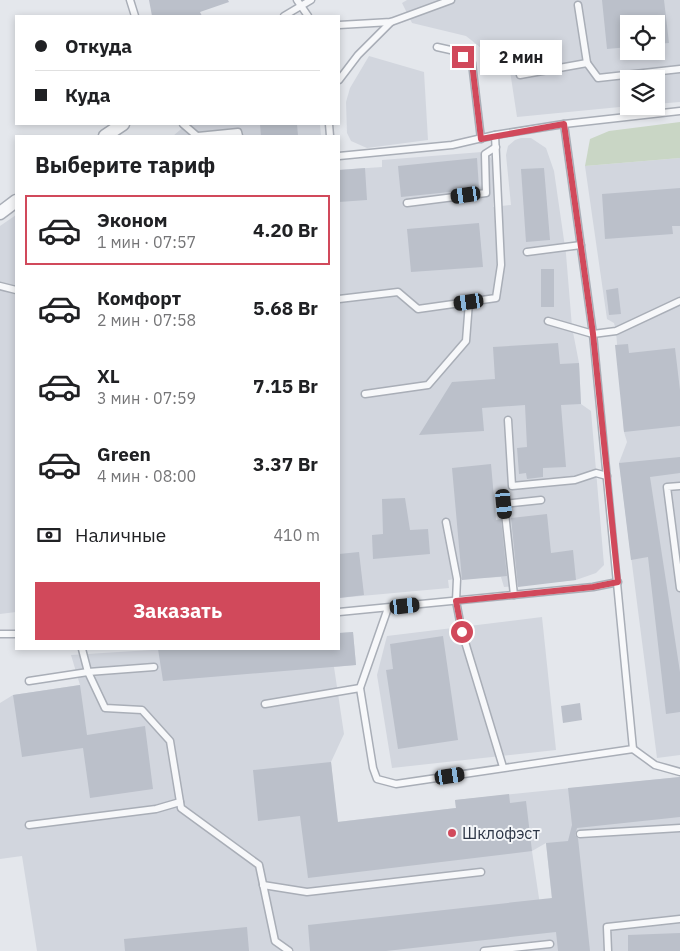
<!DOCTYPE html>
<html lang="ru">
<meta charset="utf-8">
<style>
body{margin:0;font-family:"IBM Plex Sans",sans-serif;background:#f6f6f6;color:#202124;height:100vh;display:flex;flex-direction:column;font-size:19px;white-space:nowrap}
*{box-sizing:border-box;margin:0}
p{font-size:16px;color:#757577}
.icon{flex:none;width:28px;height:28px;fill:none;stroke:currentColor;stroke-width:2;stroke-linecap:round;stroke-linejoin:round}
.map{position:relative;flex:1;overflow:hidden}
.panel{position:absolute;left:15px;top:135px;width:325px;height:515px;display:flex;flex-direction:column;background:#fff;border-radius:0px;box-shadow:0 2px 8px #0003}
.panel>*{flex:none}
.guide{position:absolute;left:15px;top:15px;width:325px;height:110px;border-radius:0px;box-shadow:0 2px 8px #0003;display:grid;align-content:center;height:110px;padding:0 20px;background:#fff}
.fabs{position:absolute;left:620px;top:15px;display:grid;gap:10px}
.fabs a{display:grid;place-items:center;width:45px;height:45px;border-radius:0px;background:#fff;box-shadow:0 2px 8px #0003;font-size:25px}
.end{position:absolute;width:22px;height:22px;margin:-11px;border:6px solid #d1495b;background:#fff;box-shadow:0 0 0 2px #fff}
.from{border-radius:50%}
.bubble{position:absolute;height:35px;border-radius:0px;background:#fff;box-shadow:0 2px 8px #0003;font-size:16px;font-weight:700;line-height:35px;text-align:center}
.car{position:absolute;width:15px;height:30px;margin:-15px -8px;border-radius:6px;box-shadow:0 0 4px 1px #0007;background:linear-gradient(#222 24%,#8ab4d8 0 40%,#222 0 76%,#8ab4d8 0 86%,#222 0)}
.guide b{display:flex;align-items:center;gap:18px;height:48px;font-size:19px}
.guide b+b{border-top:1px solid #e0e0e0}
.guide i{width:12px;height:12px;background:#202124}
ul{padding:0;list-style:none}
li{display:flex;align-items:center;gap:15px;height:70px;margin:0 10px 8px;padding:0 10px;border:2px solid transparent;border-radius:0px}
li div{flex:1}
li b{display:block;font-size:19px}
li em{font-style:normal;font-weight:700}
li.active{border-color:#d1495b}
li>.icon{width:45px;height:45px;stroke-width:1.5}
h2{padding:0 20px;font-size:22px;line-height:60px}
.pay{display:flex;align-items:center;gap:12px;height:55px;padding:0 20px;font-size:19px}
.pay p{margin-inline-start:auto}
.action{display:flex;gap:10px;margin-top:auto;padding:10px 20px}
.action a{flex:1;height:58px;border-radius:0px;background:#d1495b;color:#fff;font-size:20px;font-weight:700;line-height:58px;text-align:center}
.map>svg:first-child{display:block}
.built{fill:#d2d6de;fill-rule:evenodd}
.green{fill:#c9d6c5}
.building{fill:#bbc0ca}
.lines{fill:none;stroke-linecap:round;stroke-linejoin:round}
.service-casing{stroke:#a9aeb7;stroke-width:9}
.minor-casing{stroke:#a9aeb7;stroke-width:15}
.service{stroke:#f7f8fa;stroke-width:6}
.minor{stroke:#f7f8fa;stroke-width:12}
.route{stroke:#d1495b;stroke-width:6}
.poi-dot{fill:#d1495b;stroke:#f4f6f9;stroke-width:2}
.labels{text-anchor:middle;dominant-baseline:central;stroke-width:4;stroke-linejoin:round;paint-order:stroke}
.poi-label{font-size:16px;fill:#2b3445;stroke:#f4f6f9;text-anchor:start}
</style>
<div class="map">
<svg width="680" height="951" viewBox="0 0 680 951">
<rect width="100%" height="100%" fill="#e4e7ec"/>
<g class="built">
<path d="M 407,0 L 680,0 L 680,102 L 656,104 L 656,79 L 629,79 L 630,106 L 517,117 L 510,71 L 466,36 L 412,23 L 402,3 ZM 629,24 L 656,24 L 656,51 L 629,51 Z"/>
<path d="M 369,56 L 424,72 L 428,140 L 367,148 L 351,141 L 347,133 L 346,102 L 350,88 Z"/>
<path d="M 187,124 L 320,124 L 321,136 L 173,136 Z"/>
<path d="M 521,138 L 531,138 L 546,148 L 554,171 L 566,254 L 572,327 L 579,363 L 581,404 L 591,411 L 604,565 L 596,573 L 576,580 L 504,587 L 501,577 L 457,579 L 448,580 L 449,588 L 339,598 L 339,170 L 382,167 L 382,160 L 482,152 L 490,156 L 494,165 L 493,207 L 511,205 L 506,155 L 508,146 L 515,140 Z"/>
<path d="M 680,158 L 680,755 L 657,758 L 619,463 L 627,442 L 624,432 L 616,331 L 614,323 L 607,319 L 585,166 Z"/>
<path d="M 16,215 L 16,612 L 0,614 L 0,226 Z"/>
<path d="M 542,617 L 556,750 L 392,768 L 377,675 L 387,636 Z"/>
<path d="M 353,632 L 356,665 L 334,667 L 344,734 L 331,762 L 337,822 L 456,808 L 455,800 L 680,777 L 680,951 L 37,951 L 22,856 L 0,859 L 0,703 L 13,695 L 80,685 L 71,655 L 167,649 L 339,649 L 339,633 ZM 546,843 L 555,929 L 544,932 L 532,851 Z"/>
</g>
<path class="green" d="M 680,122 L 680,158 L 585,166 L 590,139 L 609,131 Z"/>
<g class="building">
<path d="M 149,0 L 228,0 L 229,2 L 200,12 L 202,16 L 152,16 Z"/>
<path d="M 602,0 L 664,0 L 669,43 L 656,44 L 656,24 L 629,24 L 629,47 L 607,49 Z"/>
<path d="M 260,124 L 297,124 L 298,136 L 261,136 Z"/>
<path d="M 477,158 L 479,189 L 401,197 L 398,166 Z"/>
<path d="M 365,168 L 367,200 L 339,202 L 339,170 Z"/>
<path d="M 544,168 L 550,240 L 526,242 L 521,169 Z"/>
<path d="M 680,188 L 680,226 L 672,226 L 673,234 L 605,239 L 602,194 Z"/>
<path d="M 479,223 L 483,267 L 411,272 L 407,229 Z"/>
<rect x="541" y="269" width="13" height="38"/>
<path d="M 618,288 L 621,314 L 609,315 L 606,290 Z"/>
<path d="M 558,343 L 560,364 L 579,363 L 581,404 L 561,405 L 566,467 L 543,468 L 543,477 L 527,479 L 526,473 L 519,474 L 517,448 L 527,447 L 525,405 L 482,408 L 484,431 L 419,435 L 452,382 L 495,379 L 493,347 Z"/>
<path d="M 628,344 L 629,353 L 675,348 L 680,390 L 680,426 L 624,432 L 615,345 Z"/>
<path d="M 680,457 L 680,473 L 650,477 L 680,672 L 680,712 L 666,714 L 648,557 L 631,560 L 619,463 Z"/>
<path d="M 491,464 L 496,520 L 501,519 L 507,576 L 462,580 L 452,468 Z"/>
<path d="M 405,498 L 410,530 L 428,529 L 430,554 L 373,559 L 372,535 L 383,534 L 382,499 Z"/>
<path d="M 547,514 L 551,553 L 573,550 L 576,580 L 518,587 L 511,518 Z"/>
<path d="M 359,552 L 364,595 L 339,598 L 339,554 Z"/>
<path d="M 353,632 L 356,665 L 163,681 L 158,649 L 339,649 L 339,633 Z"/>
<path d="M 443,636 L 458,740 L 398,749 L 386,670 L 393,669 L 390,644 Z"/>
<path d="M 80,685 L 87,735 L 145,726 L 153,789 L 90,798 L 83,748 L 22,757 L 13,695 Z"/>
<path d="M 580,703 L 582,720 L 563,723 L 561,706 Z"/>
<path d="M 331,762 L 338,822 L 456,808 L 455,800 L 509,794 L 510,803 L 526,801 L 532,851 L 308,878 L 300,816 L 258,821 L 253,770 Z"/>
<path d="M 680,777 L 680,817 L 577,828 L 575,835 L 578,838 L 590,951 L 558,951 L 556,932 L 386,951 L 310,951 L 308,925 L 552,898 L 546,843 L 568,841 L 572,825 L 568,788 Z"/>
<path d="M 247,927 L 249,951 L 125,951 L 124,939 Z"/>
<path d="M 680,933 L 680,951 L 628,951 L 628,935 Z"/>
</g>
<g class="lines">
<g class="service-casing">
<g id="service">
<path d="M 130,0 L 135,16"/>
<path d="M 297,0 L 308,16"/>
<path d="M 578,5 L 587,63"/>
<path d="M 284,16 L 311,0"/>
<path d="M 339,25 L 391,22 L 451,0"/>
<path d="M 437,47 L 455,51 L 472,63 L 481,139"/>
<path d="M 520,75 L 587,63 L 598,78 L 680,69"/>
<path d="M 339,80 L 358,55 L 391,22"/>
<path d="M 183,124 L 197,136"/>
<path d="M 329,124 L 330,136"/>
<path d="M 198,136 L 238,132 L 239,136"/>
<path d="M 339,156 L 452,145 L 495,135 L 564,124 L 680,111"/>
<path d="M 407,203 L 486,193 L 485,154 L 496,147"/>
<path d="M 527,252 L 581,245"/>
<path d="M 0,286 L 16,290"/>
<path d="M 339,299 L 398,292 L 418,309 L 496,298 L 501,265 L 495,135"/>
<path d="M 548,321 L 593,334 L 616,331 L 680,301"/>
<path d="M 365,394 L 428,385 L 466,341 L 469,302"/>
<path d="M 508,420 L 512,486 L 575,480 L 596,473 L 607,476"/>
<path d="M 680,486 L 667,487 L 680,588"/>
<path d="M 446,522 L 457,579 L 456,601 L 462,632 L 503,767"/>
<path d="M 514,595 L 504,504 L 541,500"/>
<path d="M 388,608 L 360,688 L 373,768 L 377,779 L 396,784 L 633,749 L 593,334 L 564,124"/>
<path d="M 339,612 L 593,587 L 618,582"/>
<path d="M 0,634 L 16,634"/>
<path d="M 82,649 L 88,672 L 105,708 L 142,710 L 170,741 L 181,808 L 259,865 L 275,941 L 289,951"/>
<path d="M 29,681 L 88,672 L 154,667"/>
<path d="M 265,704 L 360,688"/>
<path d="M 633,749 L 655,765 L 680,772"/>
<path d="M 29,825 L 156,809 L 180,802"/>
<path d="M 580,834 L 680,828"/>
<path d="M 263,885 L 307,892 L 481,872"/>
<path d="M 484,951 L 550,944"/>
<path d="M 608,951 L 607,927 L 680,919"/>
</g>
</g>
<g class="minor-casing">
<g id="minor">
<path d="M 105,136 L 123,124"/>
<path d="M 0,213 L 16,201"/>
</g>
</g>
<use href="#service" class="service"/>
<use href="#minor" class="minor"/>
</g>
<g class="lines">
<path class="route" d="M 462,632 L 456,601 L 593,587 L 618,582 L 593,334 L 564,124 L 481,139 L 472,63 L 463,57"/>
</g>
<circle class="poi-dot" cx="452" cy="833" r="5"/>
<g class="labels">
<g class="poi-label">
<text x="462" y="833">Шклофэст</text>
</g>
</g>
</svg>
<div class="fabs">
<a><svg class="icon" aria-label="locate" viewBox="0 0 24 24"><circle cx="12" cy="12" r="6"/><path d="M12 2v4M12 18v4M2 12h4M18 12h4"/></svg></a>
<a><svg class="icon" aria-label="layers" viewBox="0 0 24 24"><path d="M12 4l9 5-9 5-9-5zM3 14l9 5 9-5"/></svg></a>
</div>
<i class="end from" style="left:462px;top:632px"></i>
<i class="end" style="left:463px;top:57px"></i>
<div class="bubble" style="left:480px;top:40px;width:82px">2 мин</div>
<i class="car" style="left:466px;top:195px;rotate:262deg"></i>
<i class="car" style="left:469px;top:302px;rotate:262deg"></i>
<i class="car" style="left:504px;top:504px;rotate:174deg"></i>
<i class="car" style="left:405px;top:606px;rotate:84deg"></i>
<i class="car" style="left:450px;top:776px;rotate:81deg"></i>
<div class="guide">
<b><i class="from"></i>Откуда</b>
<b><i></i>Куда</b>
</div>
<section class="panel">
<h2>Выберите тариф</h2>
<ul>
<li class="active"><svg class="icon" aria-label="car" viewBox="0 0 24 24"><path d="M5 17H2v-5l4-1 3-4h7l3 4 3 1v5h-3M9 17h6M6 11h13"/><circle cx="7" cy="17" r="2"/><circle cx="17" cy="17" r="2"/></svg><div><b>Эконом</b><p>1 мин · 07:57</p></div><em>4.20 Br</em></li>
<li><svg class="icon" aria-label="car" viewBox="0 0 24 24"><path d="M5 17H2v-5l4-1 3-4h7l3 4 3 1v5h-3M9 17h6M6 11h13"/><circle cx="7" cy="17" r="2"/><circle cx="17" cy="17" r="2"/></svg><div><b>Комфорт</b><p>2 мин · 07:58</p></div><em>5.68 Br</em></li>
<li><svg class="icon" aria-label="car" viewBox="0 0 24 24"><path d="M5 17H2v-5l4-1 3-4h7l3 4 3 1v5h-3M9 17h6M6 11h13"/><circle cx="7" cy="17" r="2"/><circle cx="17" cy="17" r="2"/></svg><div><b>XL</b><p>3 мин · 07:59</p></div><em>7.15 Br</em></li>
<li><svg class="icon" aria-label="car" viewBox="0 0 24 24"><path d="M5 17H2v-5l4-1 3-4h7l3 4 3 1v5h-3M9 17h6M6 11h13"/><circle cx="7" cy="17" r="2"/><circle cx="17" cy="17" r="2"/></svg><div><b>Green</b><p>4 мин · 08:00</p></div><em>3.37 Br</em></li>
</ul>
<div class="pay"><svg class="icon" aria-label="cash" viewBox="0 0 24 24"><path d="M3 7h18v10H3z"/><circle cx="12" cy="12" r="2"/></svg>Наличные<p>410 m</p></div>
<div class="action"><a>Заказать</a></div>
</section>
</div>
